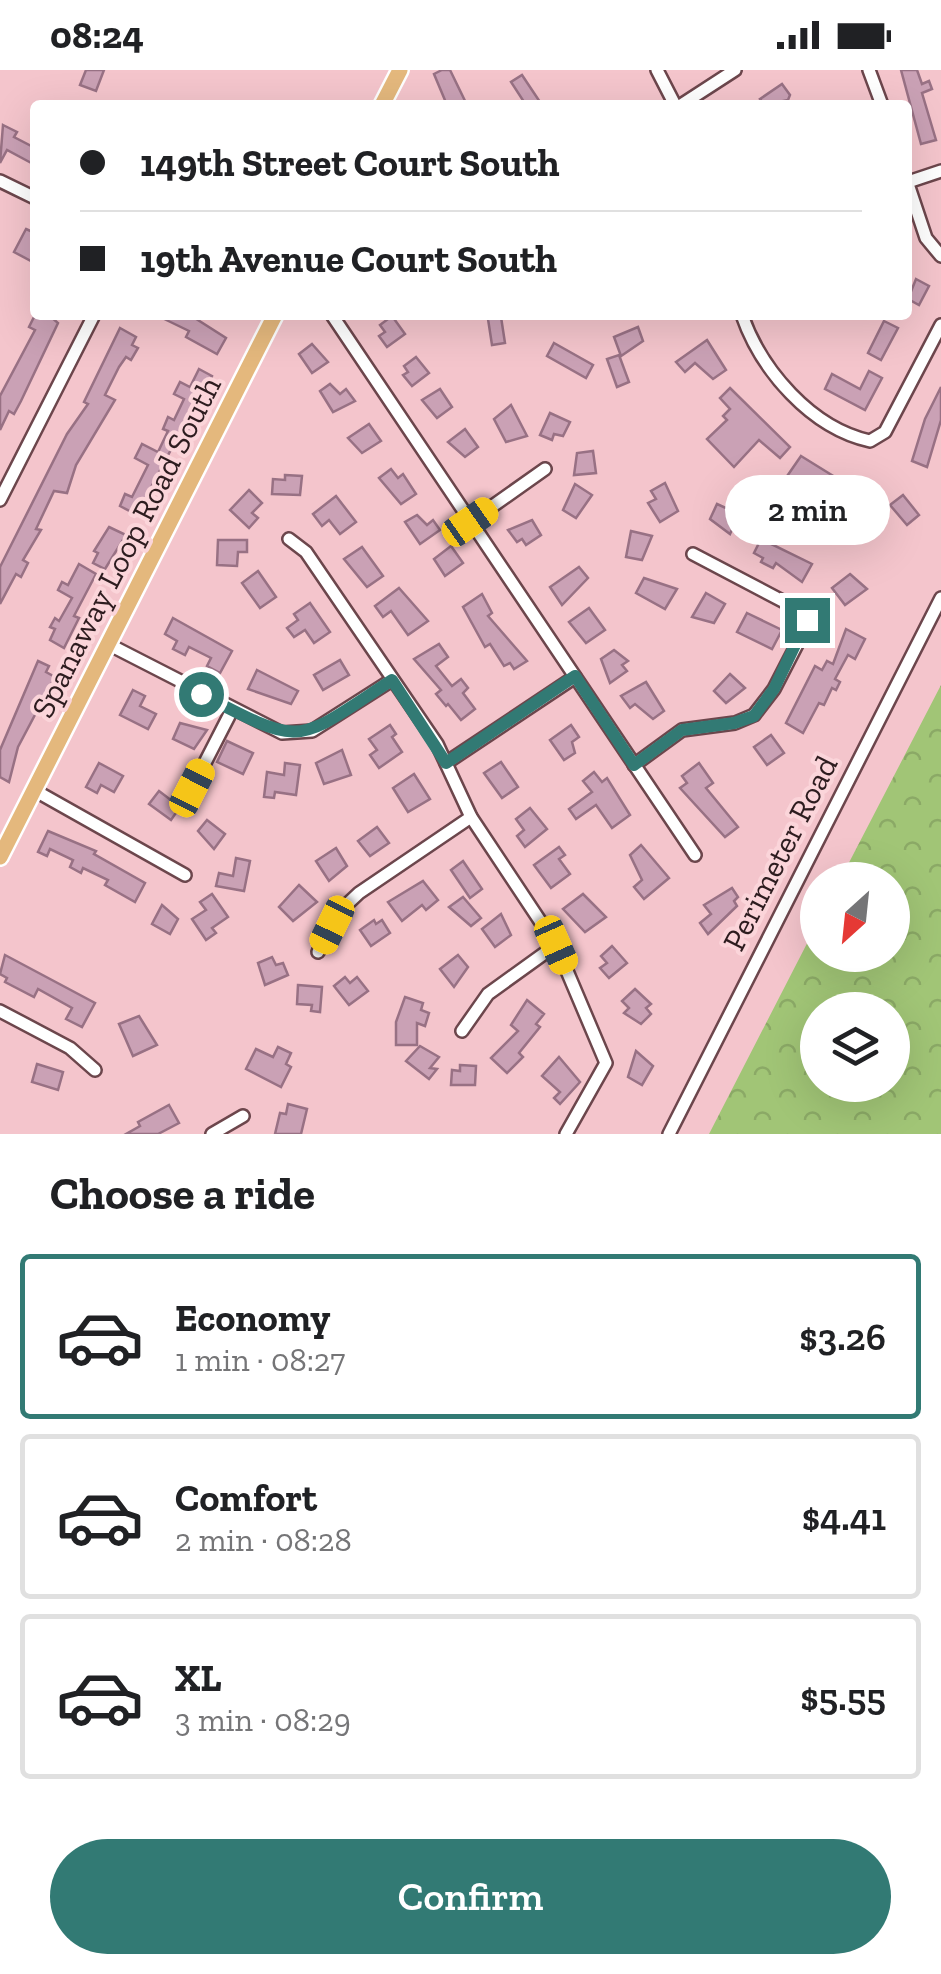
<!DOCTYPE html>
<meta charset="utf-8">
<style>
body{margin:0;font-family:"Zilla Slab",serif;background:#f6f6f6;color:#202124;height:100vh;display:flex;flex-direction:column;font-size:38px;white-space:nowrap}
*{box-sizing:border-box;margin:0}
p{font-size:32px;color:#757577}
.icon{flex:none;width:55px;height:55px;fill:none;stroke:currentColor;stroke-width:2;stroke-linecap:round;stroke-linejoin:round}
.map{position:relative;height:1064px;overflow:hidden}
.panel{display:flex;flex-direction:column;background:#fff;flex:1}
.panel>*{flex:none}
.banner{position:absolute;left:30px;top:30px;width:882px;height:220px;border-radius:10px;box-shadow:0 10px 40px #0002;display:grid;align-content:center;height:220px;padding:0 50px;background:#fff}
.needle{width:65px;rotate:207deg}
.controls{position:absolute;left:800px;top:792px;display:grid;gap:20px}
.controls a{display:grid;place-items:center;width:110px;height:110px;border-radius:50%;background:#fff;box-shadow:0 10px 40px #0002;font-size:50px}
.end{position:absolute;width:45px;height:45px;margin:-22px;border:12px solid #327a74;background:#fff;box-shadow:0 0 0 5px #fff}
.from{border-radius:50%}
.bubble{position:absolute;height:70px;border-radius:35px;background:#fff;box-shadow:0 10px 40px #0002;font-size:32px;font-weight:600;line-height:70px;text-align:center}
.car{position:absolute;width:30px;height:60px;margin:-30px -15px;border-radius:12px;box-shadow:0 0 8px 2px #0007;background:linear-gradient(#f5c518 24%,#345 0 40%,#f5c518 0 76%,#345 0 86%,#f5c518 0)}
.banner b{display:flex;align-items:center;gap:35px;height:95px;font-size:38px}
.banner b+b{border-top:2px solid #e0e0e0}
.banner i{width:25px;height:25px;background:#202124}
ul{padding:0;list-style:none}
li{display:flex;align-items:center;gap:30px;height:165px;margin:0 20px 15px;padding:0 30px;border:5px solid #e0e0e0;border-radius:10px}
li div{flex:1}
li b{display:block;font-size:38px}
li em{font-style:normal;font-weight:600}
li.current{border-color:#327a74}
li>.icon{width:90px;height:90px;stroke-width:1.5}
h2{padding:0 50px;font-size:45px;line-height:120px}
.primary-button{display:flex;gap:20px;margin-top:auto;padding:20px 50px}
.primary-button a{flex:1;height:115px;border-radius:60px;background:#327a74;color:#fff;font-size:40px;font-weight:600;line-height:115px;text-align:center}
.status{display:flex;justify-content:space-between;align-items:center;height:70px;padding:0 50px;background:#fff;direction:ltr}
.status svg{height:28px;fill:currentColor}
.map>svg:first-child{display:block}
.park{fill:url(#park-crowns);fill-rule:evenodd}
.building{fill:#caa1b5;stroke:#987184;stroke-width:2.5}
.lines{fill:none;stroke-linecap:round;stroke-linejoin:round}
.minor-casing{stroke:#6c464c;stroke-width:16}
.major-casing{stroke:#fff;stroke-width:20}
.minor{stroke:#fff;stroke-width:11}
.major{stroke:#e4b87d;stroke-width:15}
.route{stroke:#327a74;stroke-width:12}
.labels{text-anchor:middle;dominant-baseline:central;stroke-width:8;stroke-linejoin:round;paint-order:stroke}
.street-label{font-size:32px;fill:#2d1c1f;stroke:#fbd5da}
</style>
<div class="status"><b>08:24</b><svg viewBox="0 0 49 12"><path d="M0 12V9h3v3zM5 12V6h3v6zM10 12V3h3v9zM15 12V0h3v12zM26 1h20v11H26zM47 4h2v5h-2z"/></svg></div>
<div class="map">
<svg width="941" height="1064" viewBox="0 0 941 1064">
<defs>
<pattern id="park-crowns" width="20" height="18" patternUnits="userSpaceOnUse" patternTransform="scale(2.5)"><rect width="20" height="18" fill="#a1c576"/><path d="M2 6a3 3 0 1 1 6 0M12 15a3 3 0 1 1 6 0" fill="none" stroke="#8ba966"/></pattern>
</defs>
<rect width="100%" height="100%" fill="#f4c5cc"/>
<path class="park" d="M 941,615 L 941,1064 L 709,1064 L 817,854 L 818,885 L 892,885 L 892,810 L 840,810 ZM 818,940 L 892,940 L 892,1015 L 818,1015 Z"/>
<g class="building">
<path d="M 86,0 L 104,0 L 96,21 L 80,15 Z"/>
<path d="M 442,0 L 450,0 L 467,35 L 447,35 L 434,4 Z"/>
<path d="M 901,0 L 917,0 L 922,14 L 929,11 L 932,19 L 922,23 L 936,70 L 921,74 Z"/>
<path d="M 522,5 L 542,35 L 526,35 L 511,12 Z"/>
<path d="M 782,14 L 790,25 L 788,30 L 765,35 L 760,29 Z"/>
<path d="M 3,55 L 17,62 L 14,67 L 35,78 L 35,95 L 7,80 L 0,93 Z"/>
<path d="M 26,159 L 35,163 L 31,191 L 14,182 Z"/>
<path d="M 916,209 L 929,216 L 919,235 L 908,229 Z"/>
<path d="M 35,245 L 49,245 L 58,253 L 21,331 L 14,344 L 9,341 L 0,360 L 0,326 L 35,260 L 29,257 Z"/>
<path d="M 156,245 L 190,245 L 226,268 L 217,284 L 186,267 L 189,261 Z"/>
<path d="M 392,246 L 405,264 L 387,277 L 379,266 L 385,262 L 380,255 Z"/>
<path d="M 501,247 L 505,273 L 492,275 L 488,249 Z"/>
<path d="M 884,251 L 898,258 L 881,290 L 868,283 Z"/>
<path d="M 638,257 L 643,271 L 621,286 L 614,267 Z"/>
<path d="M 120,258 L 136,267 L 132,275 L 138,278 L 131,290 L 126,287 L 119,297 L 105,325 L 115,330 L 76,395 L 67,423 L 54,421 L 36,459 L 41,460 L 23,490 L 28,493 L 21,507 L 16,504 L 0,534 L 0,497 L 67,364 L 88,334 L 84,332 Z"/>
<path d="M 707,270 L 726,300 L 713,309 L 695,293 L 685,302 L 676,292 Z"/>
<path d="M 554,273 L 593,295 L 586,308 L 547,286 Z"/>
<path d="M 312,274 L 328,292 L 312,303 L 299,284 Z"/>
<path d="M 619,285 L 629,312 L 617,317 L 607,289 Z"/>
<path d="M 416,287 L 429,303 L 412,316 L 403,305 L 408,302 L 404,296 Z"/>
<path d="M 199,299 L 212,306 L 205,324 L 180,377 L 174,374 L 147,425 L 151,427 L 141,447 L 120,436 L 125,424 L 132,427 L 148,395 L 135,388 L 142,374 L 158,382 L 168,361 L 163,359 L 168,347 L 174,350 L 184,329 L 174,324 L 180,312 L 190,317 Z"/>
<path d="M 869,301 L 882,308 L 865,340 L 825,319 L 832,304 L 860,319 Z"/>
<path d="M 330,314 L 340,324 L 346,319 L 355,331 L 333,342 L 320,321 Z"/>
<path d="M 941,317 L 941,350 L 927,397 L 912,391 L 925,349 Z"/>
<path d="M 730,318 L 790,377 L 780,388 L 759,370 L 734,397 L 707,369 L 727,350 L 723,346 L 730,339 L 720,328 Z"/>
<path d="M 440,319 L 452,337 L 437,348 L 422,330 Z"/>
<path d="M 511,335 L 527,366 L 506,372 L 494,349 Z"/>
<path d="M 550,343 L 570,352 L 563,366 L 554,364 L 552,370 L 540,365 Z"/>
<path d="M 369,354 L 381,371 L 362,383 L 348,368 Z"/>
<path d="M 465,359 L 478,377 L 465,387 L 448,372 Z"/>
<path d="M 593,381 L 596,403 L 574,405 L 577,383 Z"/>
<path d="M 801,386 L 872,430 L 865,443 L 804,407 L 790,433 L 774,425 Z"/>
<path d="M 391,399 L 398,408 L 403,404 L 416,424 L 401,434 L 379,408 Z"/>
<path d="M 285,405 L 302,406 L 300,425 L 272,424 L 273,409 L 285,410 Z"/>
<path d="M 665,413 L 678,441 L 660,452 L 648,433 L 656,429 L 651,421 Z"/>
<path d="M 575,414 L 592,425 L 576,448 L 563,440 Z"/>
<path d="M 249,420 L 262,433 L 252,443 L 258,448 L 249,458 L 230,440 Z"/>
<path d="M 903,425 L 919,445 L 907,455 L 890,435 Z"/>
<path d="M 336,426 L 356,452 L 340,464 L 329,450 L 322,456 L 313,444 Z"/>
<path d="M 717,434 L 739,444 L 730,464 L 710,449 Z"/>
<path d="M 417,445 L 427,455 L 433,450 L 440,460 L 420,474 L 405,452 Z"/>
<path d="M 532,450 L 541,465 L 526,475 L 522,469 L 517,472 L 508,460 Z"/>
<path d="M 109,457 L 126,465 L 105,499 L 93,493 L 98,483 L 94,481 Z"/>
<path d="M 631,461 L 652,466 L 642,490 L 626,487 Z"/>
<path d="M 761,469 L 812,494 L 802,512 L 776,493 L 773,498 L 761,492 L 763,488 L 754,483 Z"/>
<path d="M 218,470 L 247,470 L 247,482 L 238,482 L 237,496 L 217,495 Z"/>
<path d="M 451,476 L 463,493 L 445,506 L 434,489 Z"/>
<path d="M 362,477 L 383,506 L 367,517 L 344,489 Z"/>
<path d="M 79,494 L 96,504 L 74,546 L 79,548 L 64,578 L 50,570 L 55,559 L 50,557 L 55,548 L 59,551 L 72,528 L 58,520 L 62,512 L 68,515 Z"/>
<path d="M 579,497 L 588,508 L 562,535 L 550,517 Z"/>
<path d="M 258,501 L 276,527 L 260,538 L 242,513 Z"/>
<path d="M 850,504 L 867,519 L 845,535 L 832,518 Z"/>
<path d="M 644,508 L 677,519 L 665,539 L 636,523 Z"/>
<path d="M 399,518 L 428,551 L 408,565 L 391,541 L 383,547 L 375,536 Z"/>
<path d="M 706,523 L 725,534 L 714,553 L 692,547 Z"/>
<path d="M 482,524 L 492,543 L 488,546 L 527,591 L 514,599 L 510,593 L 504,596 L 490,574 L 485,577 L 463,537 Z"/>
<path d="M 310,533 L 330,562 L 314,573 L 305,560 L 294,567 L 287,558 L 298,550 L 294,544 Z"/>
<path d="M 589,538 L 605,560 L 586,573 L 569,552 Z"/>
<path d="M 747,543 L 782,560 L 772,579 L 737,562 Z"/>
<path d="M 173,548 L 232,581 L 220,603 L 207,596 L 211,588 L 189,577 L 185,585 L 173,579 L 177,571 L 165,564 Z"/>
<path d="M 846,559 L 865,569 L 855,589 L 848,585 L 835,609 L 840,612 L 836,620 L 832,618 L 824,635 L 819,633 L 803,663 L 786,653 L 815,596 L 822,600 L 827,591 L 833,594 Z"/>
<path d="M 439,574 L 448,587 L 436,596 L 452,616 L 461,609 L 468,618 L 463,623 L 475,639 L 461,650 L 448,634 L 446,636 L 436,624 L 441,620 L 414,589 Z"/>
<path d="M 614,580 L 628,591 L 622,595 L 627,601 L 610,613 L 601,589 Z"/>
<path d="M 340,590 L 349,605 L 323,620 L 314,605 Z"/>
<path d="M 38,591 L 49,596 L 46,602 L 55,607 L 18,677 L 9,712 L 0,707 L 0,680 Z"/>
<path d="M 257,600 L 298,621 L 291,634 L 248,619 Z"/>
<path d="M 730,604 L 745,618 L 726,633 L 714,621 Z"/>
<path d="M 646,612 L 664,641 L 653,649 L 635,634 L 630,638 L 621,626 Z"/>
<path d="M 133,620 L 145,626 L 140,636 L 156,644 L 148,659 L 120,645 Z"/>
<path d="M 180,653 L 207,660 L 194,679 L 173,669 Z"/>
<path d="M 390,655 L 396,664 L 392,667 L 402,682 L 379,698 L 370,685 L 377,680 L 369,669 Z"/>
<path d="M 571,655 L 579,667 L 572,672 L 575,683 L 564,690 L 550,670 Z"/>
<path d="M 771,665 L 784,683 L 767,695 L 754,677 Z"/>
<path d="M 227,671 L 253,683 L 243,704 L 217,692 Z"/>
<path d="M 342,680 L 351,705 L 324,714 L 316,693 Z"/>
<path d="M 501,692 L 518,717 L 502,728 L 484,703 Z"/>
<path d="M 99,693 L 123,706 L 114,722 L 101,715 L 97,723 L 86,717 Z"/>
<path d="M 285,693 L 300,695 L 296,725 L 275,722 L 274,728 L 264,727 L 267,702 L 284,705 Z"/>
<path d="M 699,693 L 713,713 L 706,718 L 738,757 L 725,767 L 680,718 L 687,713 L 682,706 Z"/>
<path d="M 594,702 L 602,712 L 607,708 L 630,745 L 612,758 L 596,735 L 576,749 L 569,739 L 592,722 L 583,711 Z"/>
<path d="M 414,704 L 430,729 L 408,742 L 393,718 Z"/>
<path d="M 159,721 L 180,737 L 171,750 L 149,734 Z"/>
<path d="M 530,738 L 547,759 L 525,777 L 517,766 L 524,760 L 516,749 Z"/>
<path d="M 207,750 L 225,764 L 214,779 L 198,761 Z"/>
<path d="M 377,757 L 389,773 L 370,786 L 358,771 Z"/>
<path d="M 48,761 L 96,781 L 94,784 L 145,813 L 135,832 L 105,815 L 108,810 L 83,798 L 81,803 L 70,797 L 73,790 L 50,779 L 47,786 L 38,782 Z"/>
<path d="M 641,775 L 669,808 L 644,829 L 634,817 L 642,810 L 630,785 Z"/>
<path d="M 559,777 L 565,785 L 559,789 L 570,804 L 551,818 L 534,795 Z"/>
<path d="M 336,778 L 347,796 L 329,811 L 316,791 Z"/>
<path d="M 236,788 L 250,791 L 244,821 L 216,816 L 219,803 L 233,806 Z"/>
<path d="M 463,791 L 482,819 L 470,828 L 451,800 Z"/>
<path d="M 423,811 L 438,830 L 426,840 L 422,835 L 402,851 L 388,832 Z"/>
<path d="M 299,815 L 317,832 L 293,851 L 279,837 Z"/>
<path d="M 732,818 L 738,827 L 734,831 L 737,836 L 708,864 L 700,853 L 711,844 L 704,835 Z"/>
<path d="M 212,824 L 228,847 L 212,858 L 216,863 L 206,870 L 192,849 L 206,840 L 200,832 Z"/>
<path d="M 583,824 L 606,847 L 585,862 L 563,839 Z"/>
<path d="M 463,827 L 481,848 L 471,856 L 449,837 Z"/>
<path d="M 162,835 L 178,849 L 170,864 L 152,854 Z"/>
<path d="M 501,844 L 511,865 L 495,877 L 482,859 Z"/>
<path d="M 374,850 L 376,854 L 382,850 L 390,863 L 371,876 L 360,860 Z"/>
<path d="M 612,876 L 627,893 L 609,908 L 600,898 L 607,893 L 601,886 Z"/>
<path d="M 5,885 L 95,933 L 82,957 L 66,949 L 72,938 L 38,919 L 34,927 L 5,912 L 7,908 L 0,904 Z"/>
<path d="M 458,885 L 468,897 L 454,917 L 440,899 Z"/>
<path d="M 272,887 L 276,895 L 283,893 L 288,905 L 265,915 L 258,893 Z"/>
<path d="M 345,907 L 350,913 L 357,907 L 368,921 L 349,935 L 334,916 Z"/>
<path d="M 298,915 L 322,917 L 320,942 L 311,941 L 312,935 L 297,934 Z"/>
<path d="M 635,919 L 651,934 L 646,938 L 651,944 L 641,954 L 624,943 L 629,938 L 622,931 Z"/>
<path d="M 405,927 L 423,933 L 421,940 L 429,943 L 425,956 L 417,953 L 417,975 L 396,975 L 396,952 Z"/>
<path d="M 527,930 L 544,944 L 536,954 L 540,957 L 519,983 L 523,987 L 507,1003 L 491,988 L 518,961 L 511,955 Z"/>
<path d="M 139,946 L 157,975 L 133,986 L 119,954 Z"/>
<path d="M 420,976 L 439,987 L 430,998 L 437,999 L 429,1009 L 406,991 Z"/>
<path d="M 278,977 L 291,983 L 286,994 L 291,997 L 281,1017 L 246,999 L 256,979 L 273,987 Z"/>
<path d="M 636,981 L 653,996 L 642,1015 L 628,1007 Z"/>
<path d="M 559,987 L 580,1012 L 560,1034 L 554,1028 L 560,1022 L 542,1006 Z"/>
<path d="M 37,994 L 63,1002 L 58,1020 L 32,1012 Z"/>
<path d="M 460,995 L 476,996 L 475,1015 L 451,1015 L 452,1000 L 460,1001 Z"/>
<path d="M 288,1034 L 307,1039 L 301,1064 L 275,1064 L 280,1043 L 286,1044 Z"/>
<path d="M 169,1035 L 179,1053 L 158,1064 L 126,1064 L 140,1056 L 138,1052 Z"/>
</g>
<g class="lines">
<g class="minor-casing">
<g id="minor">
<path d="M 657,0 L 675,35"/>
<path d="M 869,0 L 882,35"/>
<path d="M 681,35 L 735,0"/>
<path d="M 0,111 L 35,128"/>
<path d="M 908,112 L 941,101"/>
<path d="M 908,114 L 926,168 L 941,186"/>
<path d="M 332,245 L 695,785"/>
<path d="M 742,245 C 761,300 811,358 870,371 L 885,362 L 941,255"/>
<path d="M 0,430 L 94,245"/>
<path d="M 470,452 L 545,399"/>
<path d="M 289,469 L 306,482 L 437,674 L 471,747 L 556,875 L 606,993 L 566,1064"/>
<path d="M 108,574 L 282,663 L 312,661 L 392,610"/>
<path d="M 446,693 L 575,607"/>
<path d="M 634,695 L 682,660 L 735,653 L 754,645 L 774,619 L 807,555 L 805,546 L 792,536 L 693,484"/>
<path d="M 192,718 L 232,640"/>
<path d="M 34,720 L 185,805"/>
<path d="M 318,882 L 342,839 L 359,823 L 471,747"/>
<path d="M 0,941 L 70,978 L 95,1000"/>
<path d="M 462,961 L 488,924 L 556,875"/>
<path d="M 212,1064 L 243,1046"/>
<path d="M 669,1064 L 941,528"/>
</g>
</g>
<g class="major-casing">
<g id="major">
<path d="M 382,35 L 400,0"/>
<path d="M 0,787 L 275,245"/>
</g>
</g>
<use href="#minor" class="minor"/>
<use href="#major" class="major"/>
</g>
<g class="lines">
<path class="route" d="M 201,624 C 306,679 295,673 392,610 L 446,693 L 575,606 L 634,695 L 682,660 L 734,653 L 754,646 L 774,619 L 807,550"/>
</g>
<g class="labels">
<g class="street-label">
<text transform="translate(126 477) rotate(-63)">Spanaway Loop Road South</text>
<text transform="translate(780 783) rotate(-63)">Perimeter Road</text>
</g>
</g>
</svg>
<div class="controls">
<a><svg class="needle" viewBox="-14 -14 28 28"><path d="M0-13l5 13h-10z" fill="#e53935"/><path d="M0 13l5-13h-10z" fill="#757577"/></svg></a>
<a><svg class="icon" aria-label="layers" viewBox="0 0 24 24"><path d="M12 4l9 5-9 5-9-5zM3 14l9 5 9-5"/></svg></a>
</div>
<i class="end from" style="left:201px;top:624px"></i>
<i class="end" style="left:807px;top:550px"></i>
<div class="bubble" style="left:725px;top:405px;width:165px">2 min</div>
<i class="car" style="left:470px;top:452px;rotate:55deg"></i>
<i class="car" style="left:192px;top:718px;rotate:27deg"></i>
<i class="car" style="left:332px;top:855px;rotate:206deg"></i>
<i class="car" style="left:556px;top:875px;rotate:156deg"></i>
<div class="banner">
<b><i class="from"></i>149th Street Court South</b>
<b><i></i>19th Avenue Court South</b>
</div>
</div>
<section class="panel">
<h2>Choose a ride</h2>
<ul>
<li class="current"><svg class="icon" aria-label="car" viewBox="0 0 24 24"><path d="M5 17H2v-5l4-1 3-4h7l3 4 3 1v5h-3M9 17h6M6 11h13"/><circle cx="7" cy="17" r="2"/><circle cx="17" cy="17" r="2"/></svg><div><b>Economy</b><p>1 min · 08:27</p></div><em>$3.26</em></li>
<li><svg class="icon" aria-label="car" viewBox="0 0 24 24"><path d="M5 17H2v-5l4-1 3-4h7l3 4 3 1v5h-3M9 17h6M6 11h13"/><circle cx="7" cy="17" r="2"/><circle cx="17" cy="17" r="2"/></svg><div><b>Comfort</b><p>2 min · 08:28</p></div><em>$4.41</em></li>
<li><svg class="icon" aria-label="car" viewBox="0 0 24 24"><path d="M5 17H2v-5l4-1 3-4h7l3 4 3 1v5h-3M9 17h6M6 11h13"/><circle cx="7" cy="17" r="2"/><circle cx="17" cy="17" r="2"/></svg><div><b>XL</b><p>3 min · 08:29</p></div><em>$5.55</em></li>
</ul>
<div class="primary-button"><a>Confirm</a></div>
</section>
